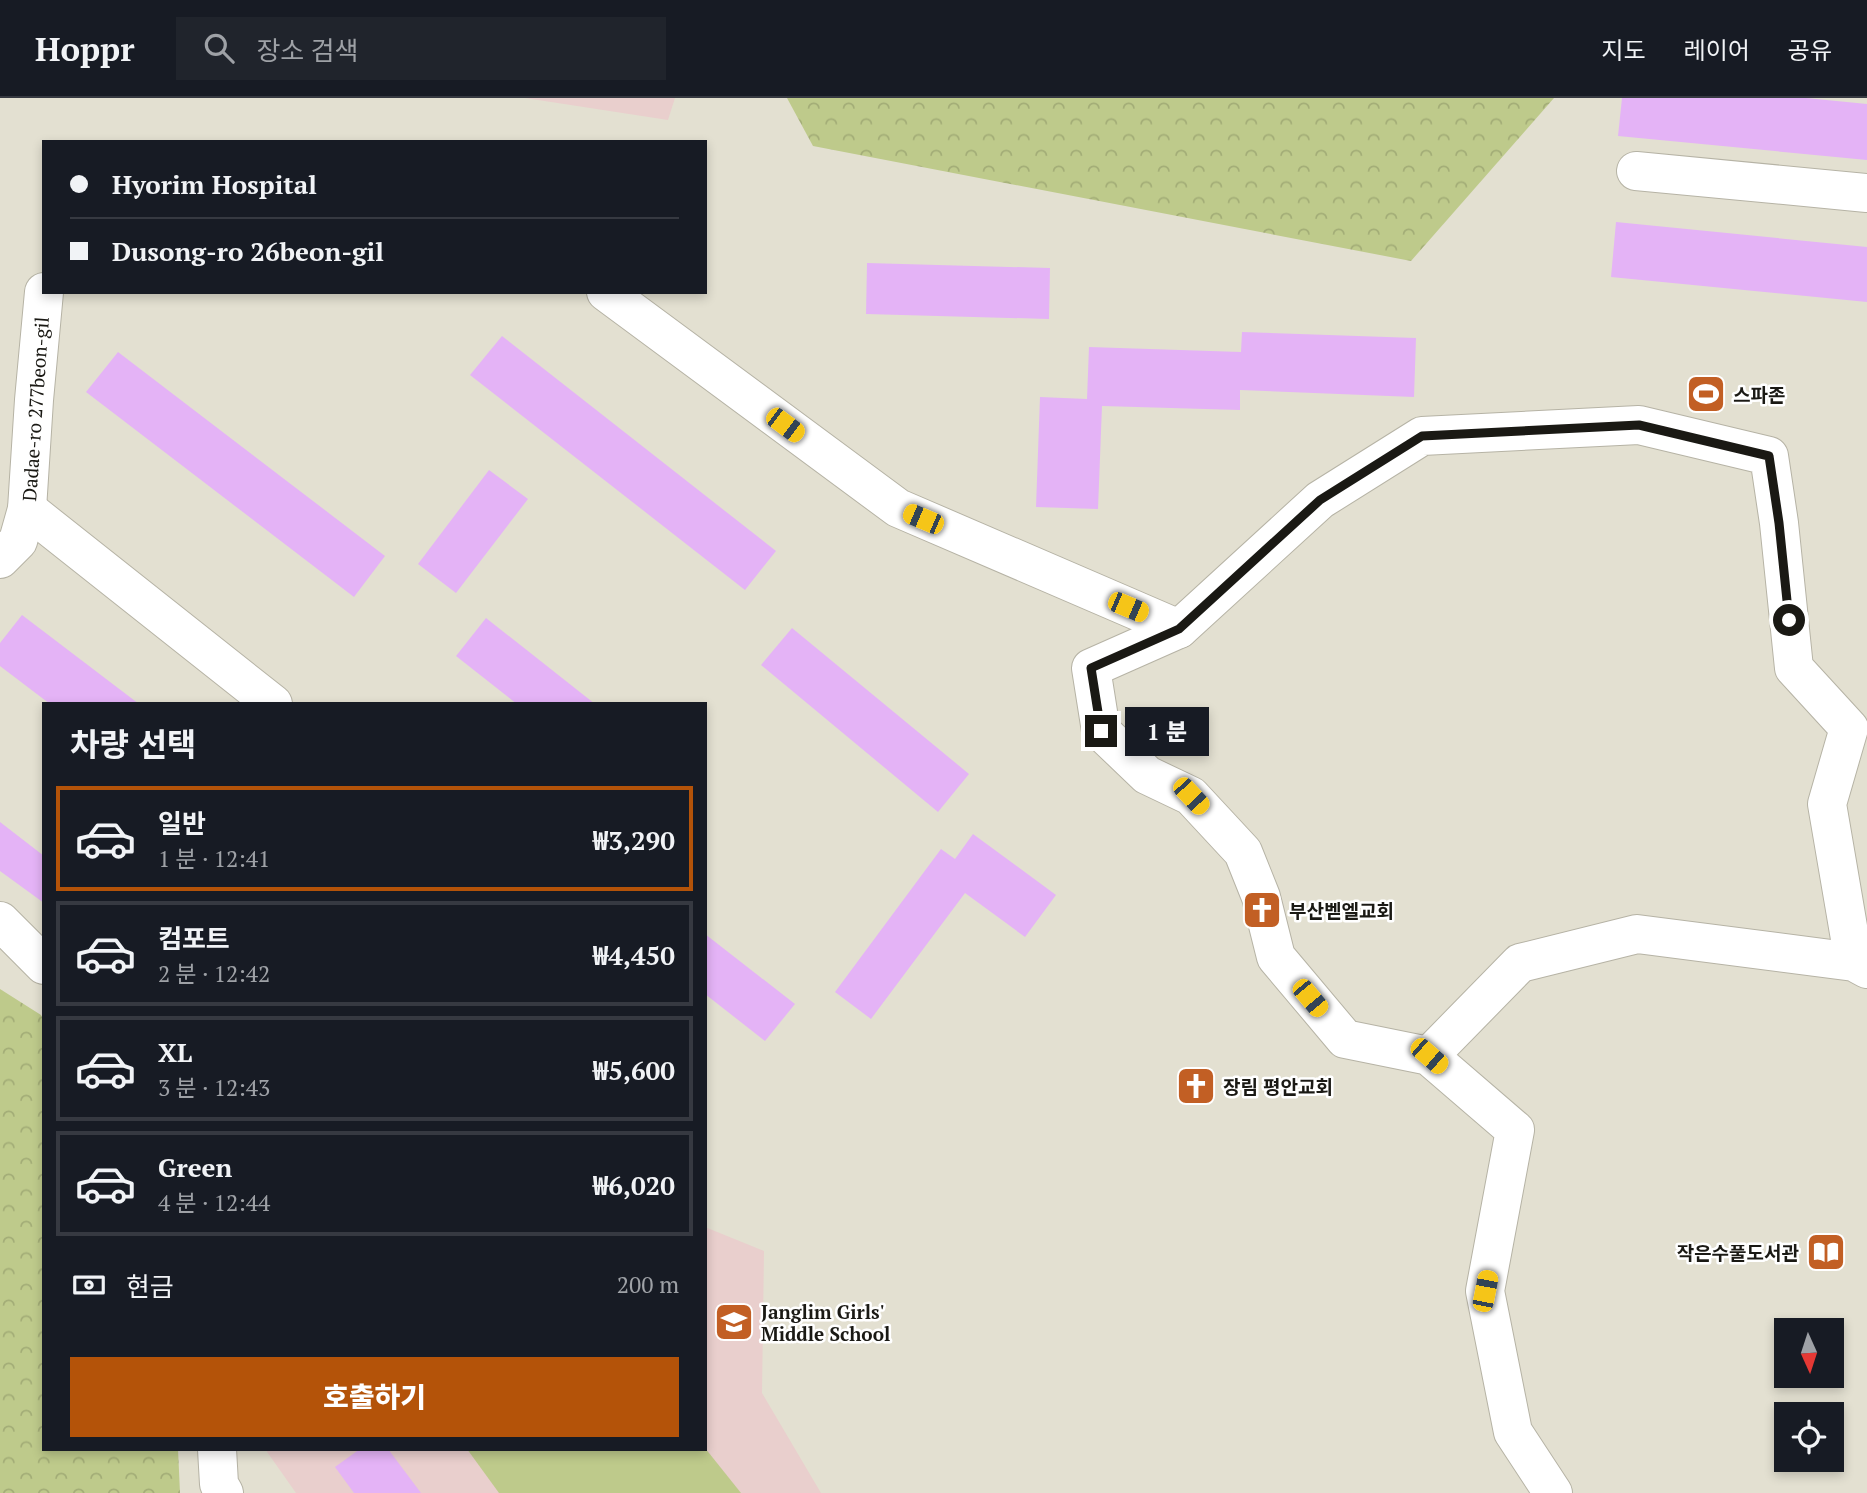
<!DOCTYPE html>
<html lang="ko">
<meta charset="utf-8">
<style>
body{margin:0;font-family:"PT Serif","Noto Sans KR",serif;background:#20242c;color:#f1f3f6;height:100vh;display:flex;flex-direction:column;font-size:26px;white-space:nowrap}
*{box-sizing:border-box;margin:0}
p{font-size:23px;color:#9ea1a6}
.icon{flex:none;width:38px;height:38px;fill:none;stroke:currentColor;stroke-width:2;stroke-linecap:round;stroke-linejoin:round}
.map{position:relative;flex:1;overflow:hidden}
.panel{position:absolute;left:42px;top:604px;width:665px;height:749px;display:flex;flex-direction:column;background:#171b24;border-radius:0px;box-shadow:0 4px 10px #0003}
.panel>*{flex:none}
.top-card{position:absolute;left:42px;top:42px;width:665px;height:154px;border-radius:0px;box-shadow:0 4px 10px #0003;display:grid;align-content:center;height:154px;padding:0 28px;background:#171b24}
.needle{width:46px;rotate:177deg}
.controls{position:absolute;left:1774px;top:1220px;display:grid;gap:14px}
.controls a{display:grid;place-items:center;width:70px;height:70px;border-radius:0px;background:#171b24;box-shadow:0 4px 10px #0003;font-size:35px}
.end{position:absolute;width:32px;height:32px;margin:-16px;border:9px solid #1a1914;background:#fff;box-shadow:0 0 0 4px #fff}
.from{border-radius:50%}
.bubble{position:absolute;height:49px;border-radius:0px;background:#171b24;box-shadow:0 4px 10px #0003;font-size:23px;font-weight:800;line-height:49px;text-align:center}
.car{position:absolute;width:21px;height:42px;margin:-21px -10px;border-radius:9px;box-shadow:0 0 5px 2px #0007;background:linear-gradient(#f5c518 24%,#345 0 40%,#f5c518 0 76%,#345 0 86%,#f5c518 0)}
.top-card b{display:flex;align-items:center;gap:24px;height:66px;font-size:26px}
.top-card b+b{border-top:2px solid #363941}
.top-card i{width:18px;height:18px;background:#f1f3f6}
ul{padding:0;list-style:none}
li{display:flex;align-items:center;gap:21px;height:105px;margin:0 14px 10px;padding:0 14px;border:4px solid #363941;border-radius:0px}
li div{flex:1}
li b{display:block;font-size:26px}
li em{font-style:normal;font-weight:800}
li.current{border-color:#b45309}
li>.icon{width:63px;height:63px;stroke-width:1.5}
h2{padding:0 28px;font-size:32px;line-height:84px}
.pay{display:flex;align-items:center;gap:18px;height:77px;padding:0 28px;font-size:26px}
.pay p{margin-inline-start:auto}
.button{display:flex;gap:14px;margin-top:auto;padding:14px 28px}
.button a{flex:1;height:80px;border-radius:0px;background:#b45309;color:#fff;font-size:28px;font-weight:800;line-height:80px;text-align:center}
header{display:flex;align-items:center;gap:42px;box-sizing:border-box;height:98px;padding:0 35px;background:#171b24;border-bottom:2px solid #363941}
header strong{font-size:33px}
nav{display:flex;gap:38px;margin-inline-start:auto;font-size:24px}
.search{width:490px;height:63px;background:#20242c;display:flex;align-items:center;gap:18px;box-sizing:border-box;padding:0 24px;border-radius:0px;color:#9ea1a6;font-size:26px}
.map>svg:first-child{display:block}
.education{fill:#e9cfcd}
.grass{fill:#beca8b}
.forest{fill:url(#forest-crowns)}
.building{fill:#e4b3f6}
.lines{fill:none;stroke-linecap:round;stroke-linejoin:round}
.minor-casing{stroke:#b6b3a5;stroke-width:40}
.minor{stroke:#fff;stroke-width:38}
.route{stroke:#1a1914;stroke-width:9}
.labels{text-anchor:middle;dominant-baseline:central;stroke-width:5;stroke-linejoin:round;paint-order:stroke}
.poi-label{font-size:19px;font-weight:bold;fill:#1a1914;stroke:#fff;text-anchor:start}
.street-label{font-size:19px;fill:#1a1914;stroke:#fff}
</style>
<header>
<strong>Hoppr</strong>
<div class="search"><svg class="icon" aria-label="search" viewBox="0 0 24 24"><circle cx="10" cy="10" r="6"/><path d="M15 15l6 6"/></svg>장소 검색</div>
<nav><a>지도</a><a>레이어</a><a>공유</a></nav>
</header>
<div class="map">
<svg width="1867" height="1395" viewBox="0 0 1867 1395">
<defs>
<pattern id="forest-crowns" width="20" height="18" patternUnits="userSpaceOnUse" patternTransform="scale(1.75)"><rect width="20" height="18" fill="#beca8b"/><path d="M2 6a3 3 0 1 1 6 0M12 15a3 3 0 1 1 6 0" fill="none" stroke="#a3ad77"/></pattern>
</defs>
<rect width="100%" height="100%" fill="#e3e0d1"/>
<g class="education">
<path d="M 525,0 L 675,0 L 668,22 Z"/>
<path d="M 705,1129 L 764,1153 L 762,1295 L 821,1395 L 296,1395 L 265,1351 L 705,1351 Z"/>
</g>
<path class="grass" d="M 705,1350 L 741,1395 L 499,1395 L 467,1351 Z"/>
<g class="forest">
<path d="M 787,0 L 1554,0 L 1411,163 L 813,48 Z"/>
<path d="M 0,891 L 41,917 L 44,923 L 44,1351 L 178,1351 L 180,1395 L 0,1395 Z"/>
</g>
<g class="building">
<path d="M 1622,0 L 1806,0 L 1867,6 L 1867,62 L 1618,38 Z"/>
<path d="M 1616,124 L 1867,149 L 1867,204 L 1611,179 Z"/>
<path d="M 867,165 L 1050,170 L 1049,221 L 866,216 Z"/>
<path d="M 1242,234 L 1416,240 L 1414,299 L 1240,292 L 1240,312 L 1102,308 L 1098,411 L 1036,409 L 1040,299 L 1087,301 L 1089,249 L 1241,254 Z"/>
<path d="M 502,238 L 776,453 L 745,492 L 470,277 Z"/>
<path d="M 118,254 L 385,458 L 354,499 L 86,294 Z"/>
<path d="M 489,372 L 528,401 L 456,495 L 418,466 Z"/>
<path d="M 22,517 L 139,606 L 50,606 L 0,568 L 0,545 Z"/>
<path d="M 486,520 L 595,606 L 517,606 L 456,558 Z"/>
<path d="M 792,530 L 969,676 L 938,714 L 761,567 Z"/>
<path d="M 0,724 L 44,758 L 44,805 L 0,773 Z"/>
<path d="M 973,736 L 1056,797 L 1025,839 L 965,795 L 871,921 L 835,894 L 941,751 L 955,761 Z"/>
<path d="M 705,836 L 795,906 L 765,943 L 705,896 Z"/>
<path d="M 360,1351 L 388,1351 L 421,1395 L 354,1395 L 335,1369 Z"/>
</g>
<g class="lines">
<g class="minor-casing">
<g id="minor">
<path d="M 1636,73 L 1867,95"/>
<path d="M 606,194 L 898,410 L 1179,531"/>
<path d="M 27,411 L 273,606"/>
<path d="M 0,461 L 18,443 L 27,411 L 34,302 L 44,194"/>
<path d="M 0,823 L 44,867"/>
<path d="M 1429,958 L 1520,865 L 1637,836 L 1854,864 L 1867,871"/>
<path d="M 217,1351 L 219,1386 L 224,1395"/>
<path d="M 1553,1395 L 1513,1334 L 1485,1193 L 1515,1032 L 1429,958 L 1345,941 L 1276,859 L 1261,799 L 1243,754 L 1191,698 L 1147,677 L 1101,633 L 1091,570 L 1179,531 L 1320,402 L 1422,338 L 1639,327 L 1769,358 L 1779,425 L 1794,570 L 1849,630 L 1827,706 L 1854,864"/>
</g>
</g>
<use href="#minor" class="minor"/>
</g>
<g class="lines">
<path class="route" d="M 1101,633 L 1091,570 L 1179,531 L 1320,402 L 1422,338 L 1639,327 L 1769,358 L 1779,425 L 1789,522"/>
</g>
<defs>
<g id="stadium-square" transform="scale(2.0125)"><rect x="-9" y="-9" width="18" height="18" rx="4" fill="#c25f24" stroke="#fff"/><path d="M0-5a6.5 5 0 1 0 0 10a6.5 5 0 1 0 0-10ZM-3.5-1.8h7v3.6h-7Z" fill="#fff"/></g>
<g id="church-square" transform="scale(2.0125)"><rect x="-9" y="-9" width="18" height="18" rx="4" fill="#c25f24" stroke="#fff"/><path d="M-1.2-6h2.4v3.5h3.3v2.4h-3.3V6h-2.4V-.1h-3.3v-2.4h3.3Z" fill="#fff"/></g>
<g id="library-square" transform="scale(2.0125)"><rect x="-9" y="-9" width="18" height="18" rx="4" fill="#c25f24" stroke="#fff"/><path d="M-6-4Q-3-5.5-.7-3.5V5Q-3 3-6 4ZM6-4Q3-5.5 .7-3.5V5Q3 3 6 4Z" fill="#fff"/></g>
<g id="school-square" transform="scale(2.0125)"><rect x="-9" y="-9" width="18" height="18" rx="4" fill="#c25f24" stroke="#fff"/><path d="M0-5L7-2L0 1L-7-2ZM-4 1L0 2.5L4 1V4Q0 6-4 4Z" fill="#fff"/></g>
</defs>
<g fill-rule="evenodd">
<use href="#stadium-square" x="1706" y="296"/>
<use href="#church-square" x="1262" y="812"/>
<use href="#church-square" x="1196" y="988"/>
<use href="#library-square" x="1826" y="1154"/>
<use href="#school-square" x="734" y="1224"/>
</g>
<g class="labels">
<g class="poi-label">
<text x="1733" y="296">스파존</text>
<text x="1289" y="812">부산벧엘교회</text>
<text x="1223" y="988">장림 평안교회</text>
<text x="1799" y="1154" text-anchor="end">작은수풀도서관</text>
<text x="761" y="1213">Janglim Girls'<tspan x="761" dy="22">Middle School</tspan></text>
</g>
<g class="street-label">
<text transform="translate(35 311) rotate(-86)">Dadae-ro 277beon-gil</text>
</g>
</g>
</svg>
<div class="controls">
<a><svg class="needle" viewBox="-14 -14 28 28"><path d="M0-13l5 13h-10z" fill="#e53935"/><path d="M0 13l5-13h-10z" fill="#9ea1a6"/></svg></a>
<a><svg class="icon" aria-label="locate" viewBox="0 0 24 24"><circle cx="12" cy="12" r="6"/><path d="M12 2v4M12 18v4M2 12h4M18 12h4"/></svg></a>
</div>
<i class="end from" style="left:1789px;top:522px"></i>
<i class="end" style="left:1101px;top:633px"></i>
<div class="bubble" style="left:1125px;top:609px;width:84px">1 분</div>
<i class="car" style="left:785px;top:327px;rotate:127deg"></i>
<i class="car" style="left:923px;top:421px;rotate:293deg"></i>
<i class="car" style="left:1128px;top:509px;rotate:113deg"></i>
<i class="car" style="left:1191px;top:698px;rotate:137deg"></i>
<i class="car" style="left:1310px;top:900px;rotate:140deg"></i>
<i class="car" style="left:1429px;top:958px;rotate:131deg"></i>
<i class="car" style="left:1485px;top:1193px;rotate:11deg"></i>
<div class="top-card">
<b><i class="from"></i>Hyorim Hospital</b>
<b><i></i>Dusong-ro 26beon-gil</b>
</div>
<section class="panel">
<h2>차량 선택</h2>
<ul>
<li class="current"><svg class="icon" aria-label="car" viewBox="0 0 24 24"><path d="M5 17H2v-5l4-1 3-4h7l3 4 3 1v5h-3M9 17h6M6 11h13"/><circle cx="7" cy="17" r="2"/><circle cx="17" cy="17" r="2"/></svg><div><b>일반</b><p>1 분 · 12:41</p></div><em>₩3,290</em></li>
<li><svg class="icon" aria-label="car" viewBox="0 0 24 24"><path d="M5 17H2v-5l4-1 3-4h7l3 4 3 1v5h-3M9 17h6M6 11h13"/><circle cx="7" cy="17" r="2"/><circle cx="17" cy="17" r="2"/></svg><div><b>컴포트</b><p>2 분 · 12:42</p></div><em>₩4,450</em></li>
<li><svg class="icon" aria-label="car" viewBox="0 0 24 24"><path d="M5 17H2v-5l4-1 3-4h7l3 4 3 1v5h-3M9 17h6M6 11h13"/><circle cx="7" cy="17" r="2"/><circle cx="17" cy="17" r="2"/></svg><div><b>XL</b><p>3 분 · 12:43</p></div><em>₩5,600</em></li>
<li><svg class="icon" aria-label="car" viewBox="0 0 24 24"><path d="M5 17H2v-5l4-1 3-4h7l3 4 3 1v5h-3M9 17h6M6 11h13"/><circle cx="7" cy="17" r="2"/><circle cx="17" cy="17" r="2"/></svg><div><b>Green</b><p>4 분 · 12:44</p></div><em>₩6,020</em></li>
</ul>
<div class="pay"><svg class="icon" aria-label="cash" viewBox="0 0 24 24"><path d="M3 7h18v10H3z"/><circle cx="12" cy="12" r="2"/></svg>현금<p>200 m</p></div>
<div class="button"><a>호출하기</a></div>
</section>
</div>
